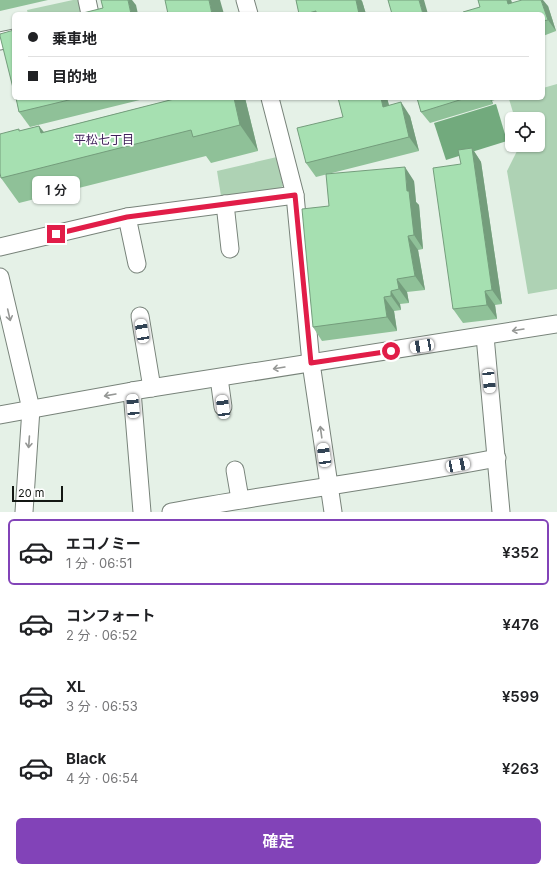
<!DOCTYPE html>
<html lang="ja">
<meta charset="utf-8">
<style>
body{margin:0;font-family:Inter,"Noto Sans JP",sans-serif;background:#f2f2f2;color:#202124;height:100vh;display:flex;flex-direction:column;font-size:15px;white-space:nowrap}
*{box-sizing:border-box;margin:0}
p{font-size:13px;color:#757577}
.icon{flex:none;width:22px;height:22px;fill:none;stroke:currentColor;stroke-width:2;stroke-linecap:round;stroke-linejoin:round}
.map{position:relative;height:512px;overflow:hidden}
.side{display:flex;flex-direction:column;background:#fff;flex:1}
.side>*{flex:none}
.hud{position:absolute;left:12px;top:12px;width:533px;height:88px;border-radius:6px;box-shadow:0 1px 3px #0004;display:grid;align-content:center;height:88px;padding:0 16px;background:#fff}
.fabs{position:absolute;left:505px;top:112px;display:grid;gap:8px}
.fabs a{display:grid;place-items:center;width:40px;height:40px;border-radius:6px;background:#fff;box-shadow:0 1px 3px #0004;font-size:20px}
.scale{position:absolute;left:12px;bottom:10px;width:51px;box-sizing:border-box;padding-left:4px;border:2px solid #131713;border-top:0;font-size:11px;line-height:14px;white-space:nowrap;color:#131713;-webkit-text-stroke:3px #fff;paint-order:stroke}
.end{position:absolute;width:18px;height:18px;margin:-9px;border:5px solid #e11d48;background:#fff;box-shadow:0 0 0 2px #fff}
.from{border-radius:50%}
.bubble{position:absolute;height:28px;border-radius:6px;background:#fff;box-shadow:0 1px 3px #0004;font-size:13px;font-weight:600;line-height:28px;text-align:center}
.car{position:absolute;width:12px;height:24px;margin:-12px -6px;border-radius:5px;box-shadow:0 0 3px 1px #0007;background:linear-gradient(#fff 24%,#345 0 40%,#fff 0 76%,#345 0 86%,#fff 0)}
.hud b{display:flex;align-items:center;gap:14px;height:38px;font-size:15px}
.hud b+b{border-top:1px solid #e0e0e0}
.hud i{width:10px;height:10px;background:#202124}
ul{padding:7px 0 0;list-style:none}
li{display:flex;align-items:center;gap:12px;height:66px;margin:0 8px 6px;padding:0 8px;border:2px solid transparent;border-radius:6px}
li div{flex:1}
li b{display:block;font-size:15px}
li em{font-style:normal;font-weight:600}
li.current{border-color:#8243b8}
li>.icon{width:36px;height:36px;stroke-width:1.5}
.button{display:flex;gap:8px;margin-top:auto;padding:8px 16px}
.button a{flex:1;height:46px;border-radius:6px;background:#8243b8;color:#fff;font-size:16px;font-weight:600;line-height:46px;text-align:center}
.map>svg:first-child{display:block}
.green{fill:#aed2b4}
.water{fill:#72aa7d}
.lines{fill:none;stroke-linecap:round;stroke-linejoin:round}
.street-casing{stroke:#78837a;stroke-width:19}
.street{stroke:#fff;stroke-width:17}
.wall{fill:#8fc198}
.shaded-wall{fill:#749d7c}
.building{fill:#a6e0b1;stroke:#749d7c}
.oneway{stroke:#959795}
.route{stroke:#e11d48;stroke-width:5}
.labels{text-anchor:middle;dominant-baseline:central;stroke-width:3.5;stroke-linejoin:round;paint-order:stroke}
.neighbourhood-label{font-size:12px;fill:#3f215a;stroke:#fff}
</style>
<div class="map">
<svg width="557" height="512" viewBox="0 0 557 512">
<rect width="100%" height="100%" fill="#e5f1e7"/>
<g class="green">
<path d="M 73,0 L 82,0 L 81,14 L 28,14 L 27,10 Z"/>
<path d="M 557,84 L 557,289 L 528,294 L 507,171 L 520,145 L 538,145 L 538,119 L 515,119 L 509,99 L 513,98 L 543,98 L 543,88 Z"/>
<path d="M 277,157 L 283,186 L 274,192 L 221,196 L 217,171 Z"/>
</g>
<path class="water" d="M 496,104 L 507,141 L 446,160 L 434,123 Z"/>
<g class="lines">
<g class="street-casing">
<g id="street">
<path d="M 87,0 L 90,14"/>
<path d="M 245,0 L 249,14"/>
<path d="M 0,41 L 14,38"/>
<path d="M 270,98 L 295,195 L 311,363 L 333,512"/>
<path d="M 225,204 L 230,249"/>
<path d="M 127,217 L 137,264"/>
<path d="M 0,247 L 127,217 L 295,195"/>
<path d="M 0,277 L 31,409 L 24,512"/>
<path d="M 140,316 L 152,388"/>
<path d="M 485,336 L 501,512"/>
<path d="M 219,378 L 223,407"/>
<path d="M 132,391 L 142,512"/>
<path d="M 0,415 L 132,391 L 557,324"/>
<path d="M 235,470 L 240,499"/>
<path d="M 171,512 C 279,492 388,479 497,458"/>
</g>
</g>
<use href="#street" class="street"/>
</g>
<g class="wall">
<path d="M 0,0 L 48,0 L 0,11 Z"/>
<path d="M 296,0 L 361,0 L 362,1 L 366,14 L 299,14 Z"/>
<path d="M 478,0 L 511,0 L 512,3 L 548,6 L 556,31 L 543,36 L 543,14 L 480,7 Z"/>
<path d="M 16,98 L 148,98 L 30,127 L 19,112 Z"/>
<path d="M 178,98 L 245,98 L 258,151 L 211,163 L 206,156 L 19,203 L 1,178 L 20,131 L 39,126 L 44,132 Z"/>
<path d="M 338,98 L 387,98 L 389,105 L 410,116 L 419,151 L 316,177 L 306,163 L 343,117 Z"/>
<path d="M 417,98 L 500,98 L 492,101 L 493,104 L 430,123 L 421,112 Z"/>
<path d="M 472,148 L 481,162 L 502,304 L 495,305 L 497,319 L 463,323 L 453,309 Z"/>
<path d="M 414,181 L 416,202 L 419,205 L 423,249 L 418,250 L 425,290 L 407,292 L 409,303 L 400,304 L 401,310 L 394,311 L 397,331 L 322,341 L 313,327 L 329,206 Z"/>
</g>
<g class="shaded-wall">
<path d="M 128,0 L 132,0 L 136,5 L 138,14 L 131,14 Z"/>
<path d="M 209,0 L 220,0 L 224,14 L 212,14 Z"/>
<path d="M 356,0 L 361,0 L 362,1 L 366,14 L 359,14 Z"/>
<path d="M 419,0 L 424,0 L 428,14 L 423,14 Z"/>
<path d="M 507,0 L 511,0 L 516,14 L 508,4 Z"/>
<path d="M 541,0 L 543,0 L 548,6 L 556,31 L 548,20 Z"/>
<path d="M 234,98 L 245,98 L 258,151 L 240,125 Z"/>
<path d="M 381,98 L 387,98 L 393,121 L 383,107 Z"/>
<path d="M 489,98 L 490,98 L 492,101 L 493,104 Z"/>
<path d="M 401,102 L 410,116 L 419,151 L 409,137 Z"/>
<path d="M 39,126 L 57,151 L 41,133 Z"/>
<path d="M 472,148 L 481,162 L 502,304 L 492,290 Z"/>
<path d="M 405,167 L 414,181 L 416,202 L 419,205 L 423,249 L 414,235 L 407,191 Z"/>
<path d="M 408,236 L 418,250 L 425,290 L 415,276 Z"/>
<path d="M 397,279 L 407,292 L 409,303 L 399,289 Z"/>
<path d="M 391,291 L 400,304 L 401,310 L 391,296 Z"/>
<path d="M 485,291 L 495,305 L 497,319 L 487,305 Z"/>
<path d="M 384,297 L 394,311 L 397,331 L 387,317 Z"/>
</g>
<g class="building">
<path d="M 101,0 L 128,0 L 131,14 L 79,14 L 103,8 Z"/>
<path d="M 165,0 L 209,0 L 212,14 L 168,14 Z"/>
<path d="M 296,0 L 356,0 L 359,14 L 316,14 L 316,11 L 305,14 L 299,14 Z"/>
<path d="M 388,0 L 419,0 L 423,14 L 392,14 Z"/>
<path d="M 478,0 L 507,0 L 508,4 L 522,0 L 541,0 L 548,20 L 543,21 L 543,14 L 464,14 L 463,12 L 480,7 Z"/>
<path d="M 14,30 L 14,92 L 0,36 L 0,34 Z"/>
<path d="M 16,98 L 77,98 L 19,112 Z"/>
<path d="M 178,98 L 234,98 L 240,125 L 193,137 L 191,130 L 1,178 L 0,173 L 0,134 L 19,129 L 19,131 L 39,126 L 41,133 Z"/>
<path d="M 338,98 L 381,98 L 383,107 L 401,102 L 409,137 L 306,163 L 297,128 L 343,117 Z"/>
<path d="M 417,98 L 466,98 L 421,112 Z"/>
<path d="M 472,148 L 492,290 L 485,291 L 487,305 L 453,309 L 433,168 L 461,164 L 458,150 Z"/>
<path d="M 405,167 L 407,191 L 409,191 L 414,235 L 408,236 L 415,276 L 397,279 L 399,289 L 391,291 L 391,296 L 384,297 L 387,317 L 313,327 L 302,209 L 329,206 L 326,174 Z"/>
</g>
<defs><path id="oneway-shaft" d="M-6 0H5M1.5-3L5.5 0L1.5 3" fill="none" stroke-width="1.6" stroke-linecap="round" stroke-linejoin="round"/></defs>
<g class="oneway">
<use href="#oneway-shaft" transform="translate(9 315) rotate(77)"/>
<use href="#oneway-shaft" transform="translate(518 330) rotate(171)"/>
<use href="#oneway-shaft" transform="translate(279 368) rotate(171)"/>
<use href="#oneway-shaft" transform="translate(110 395) rotate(170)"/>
<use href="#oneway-shaft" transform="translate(321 432) rotate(-98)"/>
<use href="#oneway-shaft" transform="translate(29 442) rotate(94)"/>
</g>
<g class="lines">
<path class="route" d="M 56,234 L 127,217 L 295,195 L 311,363 L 391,351"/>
</g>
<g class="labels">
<g class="neighbourhood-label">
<text x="104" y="139">平松七丁目</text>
</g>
</g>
</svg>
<div class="fabs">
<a><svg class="icon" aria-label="locate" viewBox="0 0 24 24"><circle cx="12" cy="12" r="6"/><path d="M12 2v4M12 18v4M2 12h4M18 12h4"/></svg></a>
</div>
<div class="scale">20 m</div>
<i class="end from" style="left:391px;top:351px"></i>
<i class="end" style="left:56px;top:234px"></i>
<div class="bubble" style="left:32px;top:176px;width:48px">1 分</div>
<i class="car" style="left:142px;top:331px;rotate:350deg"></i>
<i class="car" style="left:422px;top:346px;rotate:261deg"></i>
<i class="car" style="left:489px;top:381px;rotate:174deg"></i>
<i class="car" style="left:133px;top:406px;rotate:355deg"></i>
<i class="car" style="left:223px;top:407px;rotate:352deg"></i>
<i class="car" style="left:324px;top:455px;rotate:352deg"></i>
<i class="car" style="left:458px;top:465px;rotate:79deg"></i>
<div class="hud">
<b><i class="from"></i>乗車地</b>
<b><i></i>目的地</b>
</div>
</div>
<section class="side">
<ul>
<li class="current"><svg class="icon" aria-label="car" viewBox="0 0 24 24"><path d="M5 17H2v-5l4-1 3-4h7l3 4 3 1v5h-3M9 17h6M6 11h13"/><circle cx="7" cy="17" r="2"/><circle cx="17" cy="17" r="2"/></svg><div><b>エコノミー</b><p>1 分 · 06:51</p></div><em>¥352</em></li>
<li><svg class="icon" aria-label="car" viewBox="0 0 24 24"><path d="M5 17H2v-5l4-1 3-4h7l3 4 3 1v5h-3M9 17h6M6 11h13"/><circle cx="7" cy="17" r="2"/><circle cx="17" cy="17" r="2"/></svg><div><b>コンフォート</b><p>2 分 · 06:52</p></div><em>¥476</em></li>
<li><svg class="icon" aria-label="car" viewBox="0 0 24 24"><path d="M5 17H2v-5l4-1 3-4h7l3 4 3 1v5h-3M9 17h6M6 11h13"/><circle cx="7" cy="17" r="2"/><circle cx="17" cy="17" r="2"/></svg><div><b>XL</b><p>3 分 · 06:53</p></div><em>¥599</em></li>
<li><svg class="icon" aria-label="car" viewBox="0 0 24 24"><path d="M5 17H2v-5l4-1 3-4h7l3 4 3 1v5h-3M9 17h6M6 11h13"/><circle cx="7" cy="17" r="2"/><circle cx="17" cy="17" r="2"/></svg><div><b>Black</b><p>4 分 · 06:54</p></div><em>¥263</em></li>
</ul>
<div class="button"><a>確定</a></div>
</section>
